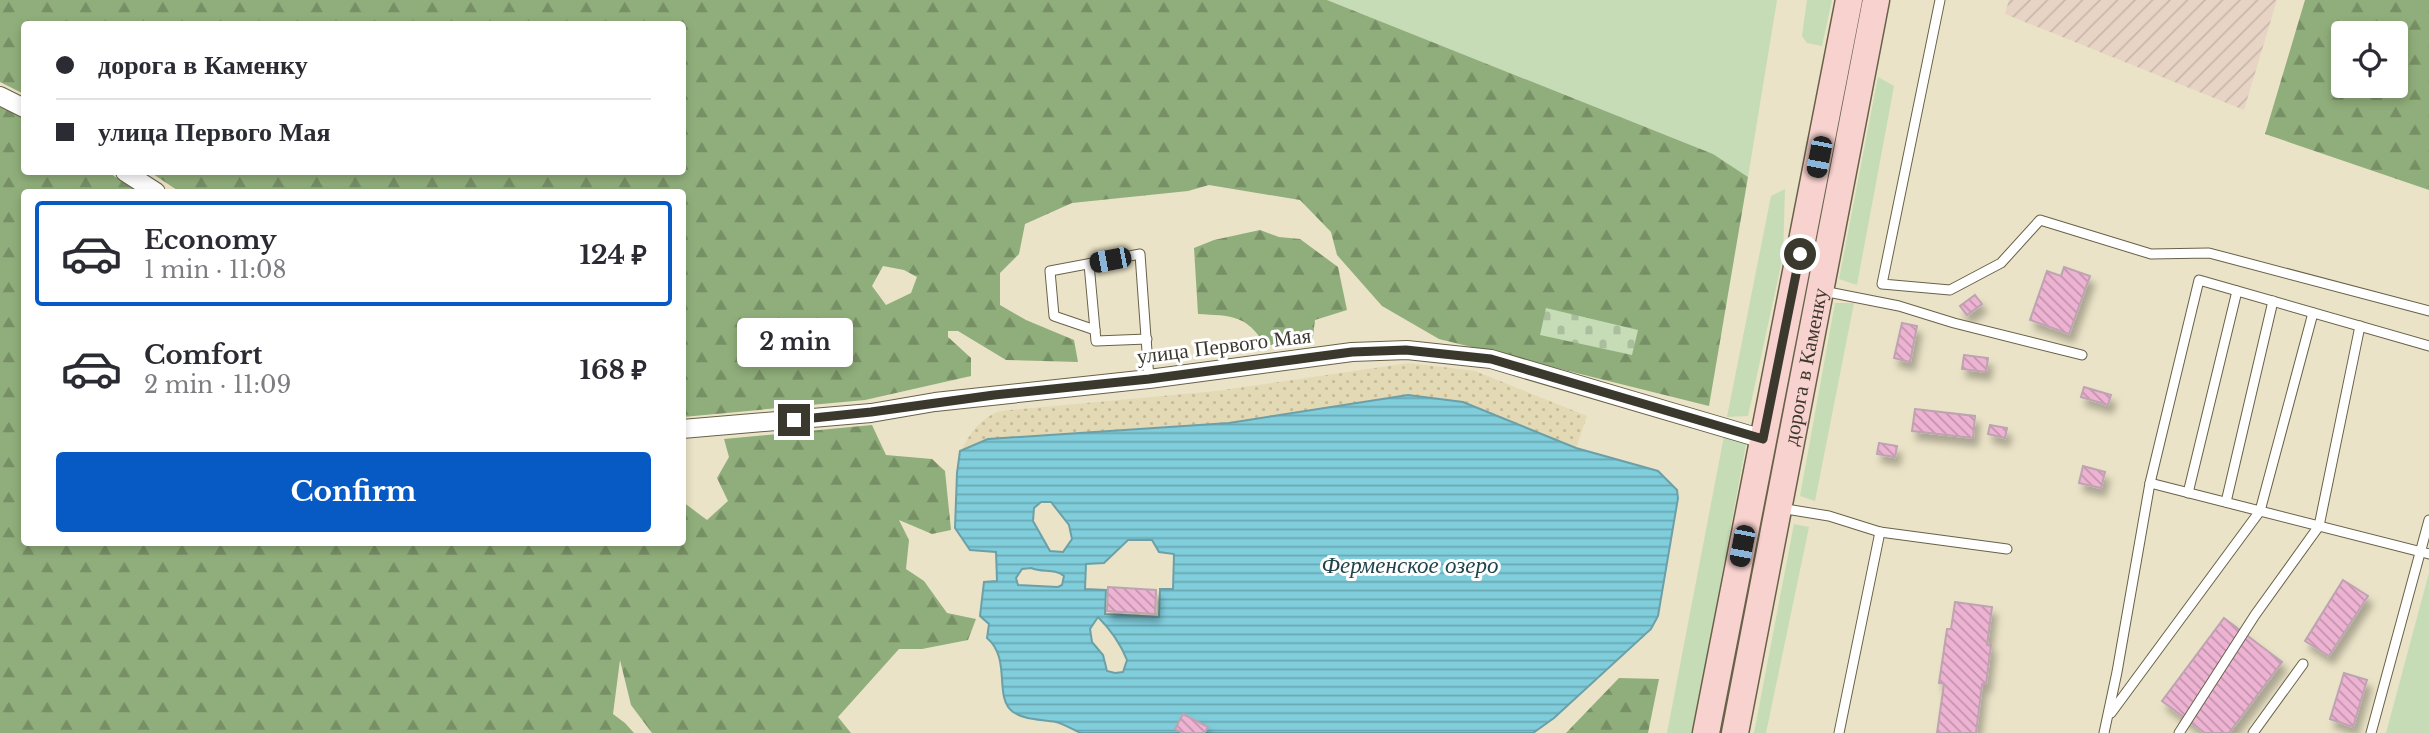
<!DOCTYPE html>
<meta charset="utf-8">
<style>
body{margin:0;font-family:"Libre Baskerville",serif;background:#f2f2f3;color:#2b2b33;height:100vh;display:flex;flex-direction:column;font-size:26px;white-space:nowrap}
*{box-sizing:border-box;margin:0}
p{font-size:23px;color:#7c7c81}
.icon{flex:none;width:38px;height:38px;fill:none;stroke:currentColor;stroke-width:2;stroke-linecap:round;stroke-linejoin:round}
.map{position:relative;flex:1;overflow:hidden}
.side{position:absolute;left:21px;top:189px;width:665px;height:357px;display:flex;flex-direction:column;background:#fff;border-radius:7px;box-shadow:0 4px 10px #0003}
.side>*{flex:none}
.banner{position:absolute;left:21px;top:21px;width:665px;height:154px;border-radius:7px;box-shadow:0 4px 10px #0003;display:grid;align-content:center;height:154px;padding:0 35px;background:#fff}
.fabs{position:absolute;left:2331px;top:21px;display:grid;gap:14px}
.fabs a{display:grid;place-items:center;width:77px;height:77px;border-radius:7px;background:#fff;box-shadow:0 4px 10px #0003;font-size:35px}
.end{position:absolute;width:32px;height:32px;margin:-16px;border:9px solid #3b382d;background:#fff;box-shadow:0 0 0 4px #fff}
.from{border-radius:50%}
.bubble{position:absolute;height:49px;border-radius:7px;background:#fff;box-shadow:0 4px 10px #0003;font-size:23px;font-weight:700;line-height:49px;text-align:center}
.car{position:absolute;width:21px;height:42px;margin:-21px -10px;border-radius:9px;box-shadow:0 0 5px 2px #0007;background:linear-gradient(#222 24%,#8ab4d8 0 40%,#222 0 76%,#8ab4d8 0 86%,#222 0)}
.banner b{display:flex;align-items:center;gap:24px;height:66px;font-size:26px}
.banner b+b{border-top:2px solid #e1e1e2}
.banner i{width:18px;height:18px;background:#2b2b33}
ul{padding:12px 0 0;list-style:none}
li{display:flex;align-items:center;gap:21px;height:105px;margin:0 14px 10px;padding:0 21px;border:4px solid transparent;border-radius:7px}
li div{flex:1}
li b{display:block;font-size:26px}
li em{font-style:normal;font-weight:700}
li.selected{border-color:#075ac3}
li>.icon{width:63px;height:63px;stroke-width:1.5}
.cta{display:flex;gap:14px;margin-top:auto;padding:14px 35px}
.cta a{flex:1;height:80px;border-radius:7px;background:#075ac3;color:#fff;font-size:28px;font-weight:700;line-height:80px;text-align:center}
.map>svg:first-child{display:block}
.industrial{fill:url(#industrial-furrows)}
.grass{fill:#c5dcb6}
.forest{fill:url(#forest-firs);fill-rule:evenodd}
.sand{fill:url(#sand-dots)}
.cemetery{fill:url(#cemetery-stones)}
.water{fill:url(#water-rules);stroke:#6ba0a8;stroke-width:2;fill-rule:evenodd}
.building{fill:url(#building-back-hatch);stroke:#bea3b1;stroke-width:2;filter:url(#shadow)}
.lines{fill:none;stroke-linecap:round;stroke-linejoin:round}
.service-casing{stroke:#686149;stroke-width:11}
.minor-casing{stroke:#686149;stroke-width:20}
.secondary-casing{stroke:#686149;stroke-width:29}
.service{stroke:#fff;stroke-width:9}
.minor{stroke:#fff;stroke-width:18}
.secondary{stroke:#f8d2ce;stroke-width:26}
.route{stroke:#3b382d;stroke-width:9}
.labels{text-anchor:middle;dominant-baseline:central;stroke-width:6;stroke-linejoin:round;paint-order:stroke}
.street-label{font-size:21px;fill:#3b382d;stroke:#fff}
.water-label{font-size:23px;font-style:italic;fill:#1f444b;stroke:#fff}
</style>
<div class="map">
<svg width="2429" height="733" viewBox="0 0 2429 733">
<defs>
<pattern id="industrial-furrows" width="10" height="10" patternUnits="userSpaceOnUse" patternTransform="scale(1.75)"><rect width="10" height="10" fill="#e8d4c5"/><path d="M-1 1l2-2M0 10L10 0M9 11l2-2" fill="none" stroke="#c8b7aa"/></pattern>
<pattern id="forest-firs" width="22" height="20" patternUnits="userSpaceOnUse" patternTransform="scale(1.75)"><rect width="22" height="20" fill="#90ae7b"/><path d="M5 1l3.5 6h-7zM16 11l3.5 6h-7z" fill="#778f65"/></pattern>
<pattern id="sand-dots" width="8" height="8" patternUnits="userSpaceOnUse" patternTransform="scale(1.75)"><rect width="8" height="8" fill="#e3d9b4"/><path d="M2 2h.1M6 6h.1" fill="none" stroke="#c4bb9b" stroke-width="1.8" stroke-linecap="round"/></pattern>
<pattern id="cemetery-stones" width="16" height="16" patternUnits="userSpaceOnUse" patternTransform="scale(1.75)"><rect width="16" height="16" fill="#c5dcb6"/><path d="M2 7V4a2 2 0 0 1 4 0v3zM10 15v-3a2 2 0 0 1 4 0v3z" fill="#aabe9d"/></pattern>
<pattern id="water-rules" width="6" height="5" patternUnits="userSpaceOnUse" patternTransform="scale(1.75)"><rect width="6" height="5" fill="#80cddc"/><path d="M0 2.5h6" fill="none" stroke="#6aa7b3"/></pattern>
<pattern id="building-back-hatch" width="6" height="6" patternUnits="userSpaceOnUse" patternTransform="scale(1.75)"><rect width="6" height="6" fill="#eeb3d3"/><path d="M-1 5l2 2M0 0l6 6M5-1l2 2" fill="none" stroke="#c293ac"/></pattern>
<filter id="shadow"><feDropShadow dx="4.5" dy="8" stdDeviation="3.5" flood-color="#0004"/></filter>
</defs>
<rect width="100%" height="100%" fill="#eae3c7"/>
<path class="industrial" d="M 2009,0 L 2277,0 L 2244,110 L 2005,14 Z"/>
<g class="grass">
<path d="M 1327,0 L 1777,0 L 1748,177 L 1713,154 Z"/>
<path d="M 1807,0 L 1832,0 L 1822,46 L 1807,43 L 1802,36 Z"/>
<path d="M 1878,77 L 1894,86 L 1857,285 L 1839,279 Z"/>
<path d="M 1785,189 L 1783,256 L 1748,416 L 1727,417 L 1771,196 Z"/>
<path d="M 1835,303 L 1854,303 L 1815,501 L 1800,496 Z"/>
<path d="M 1724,436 L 1746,444 L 1693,733 L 1667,733 Z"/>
<path d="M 1794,524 L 1809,527 L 1766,733 L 1754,733 Z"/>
<path d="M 2429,573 L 2429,733 L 2386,733 Z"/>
</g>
<g class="forest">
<path d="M 0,0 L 1327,0 L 1713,154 L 1748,177 L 1709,406 L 1439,339 L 1382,306 L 1337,255 L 1331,232 L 1300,200 L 1209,185 L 1188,191 L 1072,203 L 1025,224 L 1019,254 L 1000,273 L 1000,305 L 1026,320 L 1074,340 L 1078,362 L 1006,360 L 958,331 L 948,331 L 948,337 L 971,358 L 971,376 L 865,400 L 683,417 L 682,192 L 180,192 L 150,172 L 682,172 L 682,24 L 24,24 L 24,94 L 0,82 ZM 883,266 L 904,270 L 917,277 L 911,293 L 886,305 L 872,286 Z"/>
<path d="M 2305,0 L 2429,0 L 2429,190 L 2265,134 ZM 2396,33 L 2396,86 L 2343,86 L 2343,33 Z"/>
<path d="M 0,107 L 24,118 L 24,172 L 108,172 L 138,192 L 24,192 L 24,542 L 682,542 L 683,502 L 707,520 L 728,501 L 717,478 L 729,457 L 724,439 L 872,425 L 886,455 L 932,459 L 945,471 L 951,530 L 932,534 L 899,520 L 909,540 L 906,569 L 924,581 L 947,613 L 976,619 L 968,640 L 922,649 L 899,649 L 838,717 L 851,733 L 652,733 L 631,705 L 620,660 L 613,714 L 625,723 L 634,733 L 0,733 Z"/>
<path d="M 1260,230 L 1279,237 L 1300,239 L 1338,267 L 1347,310 L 1315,320 L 1312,345 L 1265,345 C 1246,314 1231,316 1198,314 L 1194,248 L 1214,240 Z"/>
<path d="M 1619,678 L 1659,679 L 1648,733 L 1566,733 Z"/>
</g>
<path class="sand" d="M 1409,363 L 1475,371 L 1587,416 L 1576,448 L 1463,402 L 1408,395 L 1229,423 L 988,439 L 961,451 C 971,432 979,419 1000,411 L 1216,391 Z"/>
<path class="cemetery" d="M 1546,308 L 1638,330 L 1632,355 L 1540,335 Z"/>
<path class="water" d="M 1408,395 L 1463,402 L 1576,448 L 1658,471 L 1677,490 L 1678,498 L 1658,616 L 1651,629 L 1554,718 L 1533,733 L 1081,733 C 1073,730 1064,724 1056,722 C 1041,719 1027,721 1013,712 C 993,697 1012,659 987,638 L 989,624 L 980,616 L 984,582 L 997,581 L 996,552 L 970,550 L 955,528 L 957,473 L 960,451 L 988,439 L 1229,423 ZM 1041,502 L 1051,502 L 1069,525 L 1072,539 L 1063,552 L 1050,551 L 1033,521 L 1034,508 ZM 1128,540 L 1152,540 L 1159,552 L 1174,554 L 1173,589 L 1160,589 L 1159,617 L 1105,614 L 1106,590 L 1085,589 L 1086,564 L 1104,563 ZM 1031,568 C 1043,573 1054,568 1064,576 L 1062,585 L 1058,587 L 1018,585 L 1016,578 L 1022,569 ZM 1098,617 C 1110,629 1121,645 1127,660 L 1123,672 L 1115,673 L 1107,671 L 1103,655 L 1092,642 L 1090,629 Z"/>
<g class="building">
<path d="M 2064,267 L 2090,276 L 2069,334 L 2030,320 L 2047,271 L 2061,276 Z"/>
<path d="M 1975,295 L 1982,304 L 1967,315 L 1960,306 Z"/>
<path d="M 1902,323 L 1917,326 L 1910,362 L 1894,358 Z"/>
<path d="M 1964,355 L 1988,358 L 1986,372 L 1962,369 Z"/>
<path d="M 2084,387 L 2111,395 L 2108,405 L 2081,397 Z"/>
<path d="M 1915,409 L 1975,416 L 1973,438 L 1912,431 Z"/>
<path d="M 1990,425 L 2007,428 L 2005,438 L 1988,434 Z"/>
<path d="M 1879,443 L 1897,446 L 1895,457 L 1877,454 Z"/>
<path d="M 2083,466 L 2105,472 L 2101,488 L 2079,483 Z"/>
<path d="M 2343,580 L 2368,596 L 2329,656 L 2305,641 Z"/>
<path d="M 1108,587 L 1156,590 L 1155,614 L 1107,611 Z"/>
<path d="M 1955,602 L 1992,607 L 1987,645 L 1991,645 L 1986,684 L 1982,684 L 1976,733 L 1937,733 L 1944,684 L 1939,683 L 1947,629 L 1951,629 Z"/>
<path d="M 2224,618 L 2282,662 L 2229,733 L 2205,733 L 2162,701 Z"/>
<path d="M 2344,673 L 2367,680 L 2353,727 L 2330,719 Z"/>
<path d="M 1183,714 L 1208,727 L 1204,733 L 1183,733 L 1175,729 Z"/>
</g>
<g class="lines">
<g class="service-casing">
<g id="service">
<path d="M 1940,0 L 1882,284 L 1950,290 L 2001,263 L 2040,220 L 2151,254 L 2209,253 L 2429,311"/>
<path d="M 1089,264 L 1096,341 L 1147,339"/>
<path d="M 1823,291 L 1899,306 L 1954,323 L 2082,355"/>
<path d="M 1095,330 L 1054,316 L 1050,271 L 1140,254 L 1149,379"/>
<path d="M 2150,483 L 2429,554"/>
<path d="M 2188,493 L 2237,291"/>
<path d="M 2226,502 L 2273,301"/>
<path d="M 1780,508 L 1829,516 L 1880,532 L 2007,549"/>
<path d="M 2111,713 L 2260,511 L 2313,313"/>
<path d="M 1839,733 L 1880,532"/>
<path d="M 2104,733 L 2117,672 L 2150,483 L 2199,280 L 2429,346"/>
<path d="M 2179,733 L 2255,615 L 2319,526 L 2360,326"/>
<path d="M 2253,733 L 2303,664"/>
<path d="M 2371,733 L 2429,520"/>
</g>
</g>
<g class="minor-casing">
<g id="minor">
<path d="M 0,96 L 24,108"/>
<path d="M 125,172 L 156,192"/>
<path d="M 682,429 L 871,413 L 935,402 L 1149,379 L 1352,352 L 1407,350 L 1491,359 L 1763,439"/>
</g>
</g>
<g class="secondary-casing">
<g id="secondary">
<path d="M 1706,733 L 1849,0"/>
<path id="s1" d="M 1735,733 L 1876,0"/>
</g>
</g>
<use href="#service" class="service"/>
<use href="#minor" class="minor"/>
<use href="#secondary" class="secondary"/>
</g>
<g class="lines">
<path class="route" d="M 794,420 L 871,412 L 994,395 L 1149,379 L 1352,352 L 1406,350 L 1491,359 L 1763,439 L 1800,254"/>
</g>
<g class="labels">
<g class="street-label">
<text transform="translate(1224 346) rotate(-7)">улица Первого Мая</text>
<text stroke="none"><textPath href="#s1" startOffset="373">дорога в Каменку</textPath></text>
</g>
<g class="water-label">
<text x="1410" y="565">Ферменское озеро</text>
</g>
</g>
</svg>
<div class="fabs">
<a><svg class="icon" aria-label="locate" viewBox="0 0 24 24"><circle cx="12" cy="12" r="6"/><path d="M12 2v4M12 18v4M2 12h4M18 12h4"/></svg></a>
</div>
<i class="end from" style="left:1800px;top:254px"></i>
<i class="end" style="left:794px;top:420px"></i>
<div class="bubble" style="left:737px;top:318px;width:116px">2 min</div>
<i class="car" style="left:1819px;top:157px;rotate:191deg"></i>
<i class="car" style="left:1110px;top:260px;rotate:259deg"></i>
<i class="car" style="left:1742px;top:546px;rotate:191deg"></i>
<div class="banner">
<b><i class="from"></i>дорога в Каменку</b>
<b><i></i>улица Первого Мая</b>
</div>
<section class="side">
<ul>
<li class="selected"><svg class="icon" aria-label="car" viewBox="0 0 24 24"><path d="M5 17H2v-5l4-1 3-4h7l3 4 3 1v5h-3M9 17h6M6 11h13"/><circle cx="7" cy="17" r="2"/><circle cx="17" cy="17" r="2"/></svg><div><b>Economy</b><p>1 min · 11:08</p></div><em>124 ₽</em></li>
<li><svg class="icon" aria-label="car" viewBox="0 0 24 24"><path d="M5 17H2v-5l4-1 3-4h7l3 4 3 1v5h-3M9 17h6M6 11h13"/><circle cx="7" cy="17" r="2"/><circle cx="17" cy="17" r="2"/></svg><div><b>Comfort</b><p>2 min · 11:09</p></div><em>168 ₽</em></li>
</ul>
<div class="cta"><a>Confirm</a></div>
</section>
</div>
